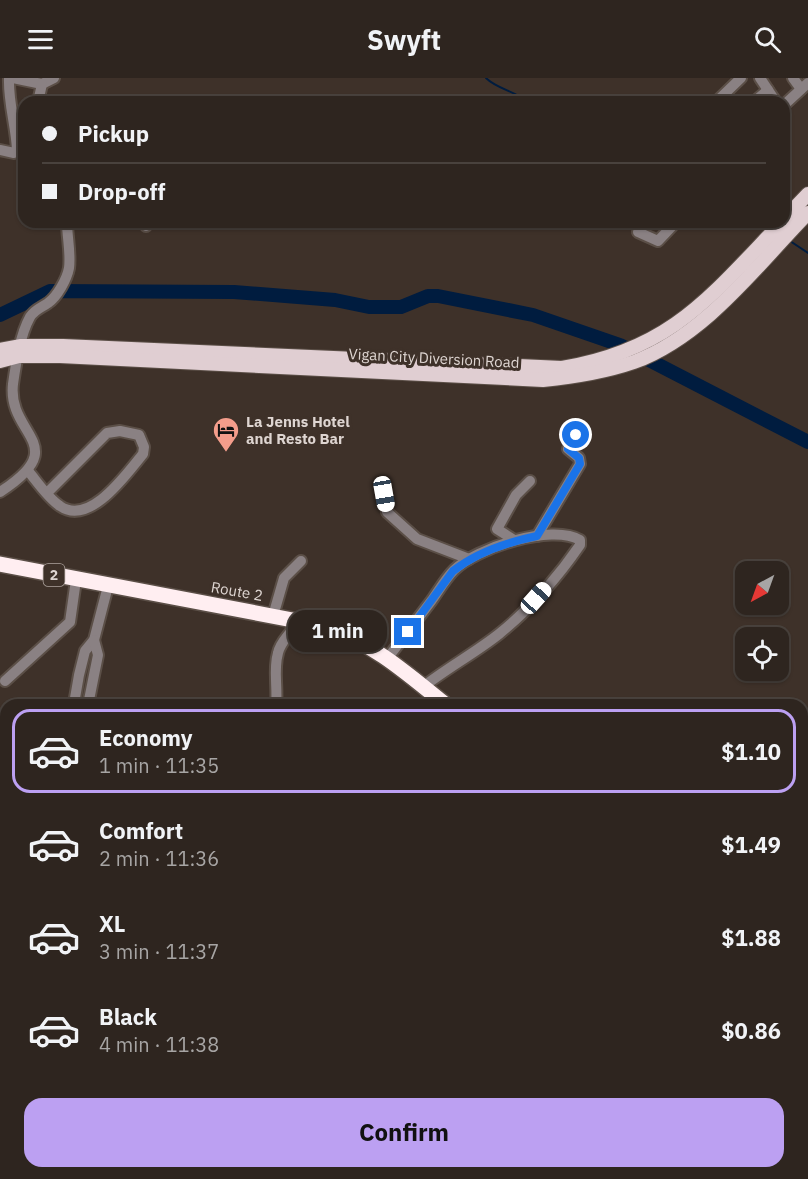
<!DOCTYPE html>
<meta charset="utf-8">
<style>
body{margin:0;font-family:"IBM Plex Sans",sans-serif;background:#362d28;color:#f1f3f6;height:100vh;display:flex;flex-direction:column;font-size:22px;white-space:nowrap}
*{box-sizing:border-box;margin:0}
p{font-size:20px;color:#a7a5a4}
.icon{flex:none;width:33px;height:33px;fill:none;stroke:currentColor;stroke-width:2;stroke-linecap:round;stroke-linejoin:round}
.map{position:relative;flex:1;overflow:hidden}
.panel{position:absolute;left:0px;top:621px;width:808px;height:480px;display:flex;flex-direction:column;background:#2e251f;border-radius:18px 18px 0 0;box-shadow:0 2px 4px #0004,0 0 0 2px #49423d}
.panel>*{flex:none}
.hud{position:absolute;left:18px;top:18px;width:772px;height:132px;border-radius:18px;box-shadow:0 2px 4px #0004,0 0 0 2px #49423d;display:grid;align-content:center;height:132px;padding:0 24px;background:#2e251f}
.needle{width:39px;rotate:221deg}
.buttons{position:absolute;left:735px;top:483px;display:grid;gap:12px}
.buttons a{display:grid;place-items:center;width:54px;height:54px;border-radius:12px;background:#2e251f;box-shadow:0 2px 4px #0004,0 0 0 2px #49423d;font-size:30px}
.end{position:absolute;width:27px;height:27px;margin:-14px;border:8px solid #1a73e8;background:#fff;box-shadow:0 0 0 3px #fff}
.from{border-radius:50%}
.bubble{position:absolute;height:42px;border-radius:18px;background:#2e251f;box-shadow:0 2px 4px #0004,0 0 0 2px #49423d;font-size:20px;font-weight:700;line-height:42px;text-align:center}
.car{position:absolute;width:18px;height:36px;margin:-18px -9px;border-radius:8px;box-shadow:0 0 4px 2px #0007;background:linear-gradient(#fff 24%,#345 0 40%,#fff 0 76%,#345 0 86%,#fff 0)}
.hud b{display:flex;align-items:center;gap:21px;height:57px;font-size:22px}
.hud b+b{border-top:2px solid #49423d}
.hud i{width:15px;height:15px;background:#f1f3f6}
ul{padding:10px 0 0;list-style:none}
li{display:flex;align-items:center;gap:18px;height:84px;margin:0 12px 9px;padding:0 12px;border:3px solid transparent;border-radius:18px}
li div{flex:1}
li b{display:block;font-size:22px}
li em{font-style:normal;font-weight:700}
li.selected{border-color:#bca0f2}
li>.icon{width:54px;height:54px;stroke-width:1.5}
.button{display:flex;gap:12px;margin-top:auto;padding:12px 24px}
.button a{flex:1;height:69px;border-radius:18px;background:#bca0f2;color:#111;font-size:24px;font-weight:700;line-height:69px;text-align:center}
header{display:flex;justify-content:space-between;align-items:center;height:78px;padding:0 24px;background:#2e251f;font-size:27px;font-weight:700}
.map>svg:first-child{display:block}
.built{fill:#4b382d}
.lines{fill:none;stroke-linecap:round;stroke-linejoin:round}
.stream{stroke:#001c3f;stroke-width:2}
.river{stroke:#001c3f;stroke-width:14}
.minor-casing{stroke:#5b4f47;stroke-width:14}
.major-casing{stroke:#5b4f47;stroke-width:16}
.highway-casing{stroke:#5b4f47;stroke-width:18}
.minor{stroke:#8a8183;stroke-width:10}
.major{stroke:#e0ced2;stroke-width:14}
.highway{stroke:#ffeef1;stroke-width:15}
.route{stroke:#1a73e8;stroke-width:8}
.labels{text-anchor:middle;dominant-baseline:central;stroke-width:6;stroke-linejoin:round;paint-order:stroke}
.shield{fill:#3e3129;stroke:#aea49f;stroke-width:1.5}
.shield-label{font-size:14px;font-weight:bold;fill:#ded5d1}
.street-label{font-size:15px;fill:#ded5d1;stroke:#3e3129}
.poi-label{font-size:15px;font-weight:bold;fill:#ded5d1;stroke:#3e3129;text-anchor:start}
</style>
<header><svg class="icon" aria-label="menu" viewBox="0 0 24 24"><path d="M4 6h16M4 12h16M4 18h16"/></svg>Swyft<svg class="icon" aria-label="search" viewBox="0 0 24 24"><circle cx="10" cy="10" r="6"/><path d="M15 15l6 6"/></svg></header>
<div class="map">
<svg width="808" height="1101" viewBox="0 0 808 1101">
<rect width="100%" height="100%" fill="#3e3129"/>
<path class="built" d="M 808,945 L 808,1018 L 803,1020 L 803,947 Z"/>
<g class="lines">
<g class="stream">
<path d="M 486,0 C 497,11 515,13 528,24"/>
<path d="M 760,144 L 770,151"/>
<path d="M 790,163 L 808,175"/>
</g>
<path class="river" d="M 0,237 L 50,213 L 234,214 L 335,222 L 369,229 L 401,229 L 428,218 L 438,218 L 533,237 L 620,267 L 808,364"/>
<g class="minor-casing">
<g id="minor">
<path d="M 13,0 L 42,6 L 54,0"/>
<path d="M 760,0 L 776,24"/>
<path d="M 793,0 L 801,11"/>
<path d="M 38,24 L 42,6"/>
<path d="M 716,24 L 741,0"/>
<path d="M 754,24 L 768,12"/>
<path d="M 784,27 L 808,5"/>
<path d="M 0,72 L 14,75 L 17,72 C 16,48 8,24 9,0"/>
<path d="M 146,144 L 146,148"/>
<path d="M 644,144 L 638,154 L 658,163 L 676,144"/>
<path d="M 29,394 C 38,405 48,420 60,428 C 90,449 127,395 143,376 L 144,369 L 139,357 L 120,353 L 107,355 L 47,415"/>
<path d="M 0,414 C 74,366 7,358 13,306 C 16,285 20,257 30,239 C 35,231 41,230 48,225 C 57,219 67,201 69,190 C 71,175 67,159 67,144"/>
<path d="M 384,415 L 387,434 L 417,461 L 469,481"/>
<path d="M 537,458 L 580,386 L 579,380 L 568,371 L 576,357"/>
<path d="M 514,462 L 497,451 L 516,417 L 530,403"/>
<path d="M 273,538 L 284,500 L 301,483"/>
<path d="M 387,581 C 402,561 417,542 432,522 C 439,512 446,500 454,492 C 476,470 552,445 580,462 L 580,467 C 558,499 530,531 499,556 C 475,575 447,590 423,609"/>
<path d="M 5,603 L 70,544 L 76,502"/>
<path d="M 77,627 L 75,620 L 79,597 L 85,573 L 94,562 L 108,508"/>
<path d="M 88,627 L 98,577 L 94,562"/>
<path d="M 276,627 C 278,609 273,592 278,575 C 281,561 293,556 296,543"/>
<path d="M 802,769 L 808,766"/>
<path d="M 802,949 L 808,947"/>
<path d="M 0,958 L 6,952"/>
<path d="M 0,997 L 6,990"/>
<path d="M 0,1014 L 6,1017"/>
<path d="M 0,1049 L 6,1053"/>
<path d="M 84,1095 L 96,1101"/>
<path d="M 118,1095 L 121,1101"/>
<path d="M 338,1095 L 355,1101"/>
<path d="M 552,1095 L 555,1101"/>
<path d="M 735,1095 L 738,1101"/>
<path d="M 227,1101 L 233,1095"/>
<path d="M 526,1101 L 533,1095"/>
<path d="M 668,1101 L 678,1095"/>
</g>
</g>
<g class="major-casing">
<g id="major">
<path d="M 784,141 L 808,116"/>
<path d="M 0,272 L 20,268 L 63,268 L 562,290 C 671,272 710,219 782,144"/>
<path d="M 0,283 L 19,278 L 60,278 L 543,302 C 574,299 605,294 634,284 C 705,258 757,187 808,135"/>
<path d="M 802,874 L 808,870"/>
</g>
</g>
<g class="highway-casing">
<g id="highway">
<path d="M 0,486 L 324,548 C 370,563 408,596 446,627"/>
<path d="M 802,1072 L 808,1085"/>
</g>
</g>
<use href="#minor" class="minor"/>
<use href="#major" class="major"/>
<use href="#highway" class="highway"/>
</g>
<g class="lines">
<path class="route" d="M 408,554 L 453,493 C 477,474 508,464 537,458 L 580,386 L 579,380 L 568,371 L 576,357"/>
</g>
<defs>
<g id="hotel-pin" transform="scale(1.35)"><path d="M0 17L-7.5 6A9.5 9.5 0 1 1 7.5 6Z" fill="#f49d8b" stroke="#3e3129"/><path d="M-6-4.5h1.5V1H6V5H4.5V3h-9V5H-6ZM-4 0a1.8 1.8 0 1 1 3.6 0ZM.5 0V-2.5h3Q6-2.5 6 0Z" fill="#111"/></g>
</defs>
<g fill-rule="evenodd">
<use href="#hotel-pin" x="226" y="352"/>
</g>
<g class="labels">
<rect class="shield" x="43.5" y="486" width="21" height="22" rx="4.5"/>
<g class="shield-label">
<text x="54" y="497">2</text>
</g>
<g class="street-label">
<text transform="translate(434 280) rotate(3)">Vigan City Diversion Road</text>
<text transform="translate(237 513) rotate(10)">Route 2</text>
</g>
<g class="poi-label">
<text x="246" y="343">La Jenns Hotel<tspan x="246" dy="17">and Resto Bar</tspan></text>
</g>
</g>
</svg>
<div class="buttons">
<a><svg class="needle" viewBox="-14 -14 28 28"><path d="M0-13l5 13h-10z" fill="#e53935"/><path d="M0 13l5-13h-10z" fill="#a7a5a4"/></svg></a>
<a><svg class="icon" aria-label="locate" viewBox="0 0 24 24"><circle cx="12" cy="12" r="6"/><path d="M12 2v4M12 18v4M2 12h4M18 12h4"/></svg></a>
</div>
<i class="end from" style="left:576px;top:357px"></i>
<i class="end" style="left:408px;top:554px"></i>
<div class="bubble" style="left:288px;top:532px;width:99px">1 min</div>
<i class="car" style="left:384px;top:416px;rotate:170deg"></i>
<i class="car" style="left:536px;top:520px;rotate:42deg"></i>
<div class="hud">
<b><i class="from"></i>Pickup</b>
<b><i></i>Drop-off</b>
</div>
<section class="panel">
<ul>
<li class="selected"><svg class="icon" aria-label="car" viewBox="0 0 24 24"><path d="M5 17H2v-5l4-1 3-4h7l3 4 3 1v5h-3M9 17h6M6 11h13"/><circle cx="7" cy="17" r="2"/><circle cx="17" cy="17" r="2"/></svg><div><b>Economy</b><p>1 min · 11:35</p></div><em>$1.10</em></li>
<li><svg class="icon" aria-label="car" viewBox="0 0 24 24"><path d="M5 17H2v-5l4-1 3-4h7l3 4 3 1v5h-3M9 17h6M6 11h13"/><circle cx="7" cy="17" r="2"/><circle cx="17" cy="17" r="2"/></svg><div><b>Comfort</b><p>2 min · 11:36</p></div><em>$1.49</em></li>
<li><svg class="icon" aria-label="car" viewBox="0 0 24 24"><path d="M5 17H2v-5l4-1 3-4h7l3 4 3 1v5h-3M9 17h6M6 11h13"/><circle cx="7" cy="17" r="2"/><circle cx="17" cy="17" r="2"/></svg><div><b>XL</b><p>3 min · 11:37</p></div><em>$1.88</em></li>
<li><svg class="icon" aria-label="car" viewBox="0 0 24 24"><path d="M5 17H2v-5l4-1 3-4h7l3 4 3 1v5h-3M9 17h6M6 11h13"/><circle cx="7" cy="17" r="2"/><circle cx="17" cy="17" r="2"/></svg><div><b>Black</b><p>4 min · 11:38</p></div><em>$0.86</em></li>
</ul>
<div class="button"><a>Confirm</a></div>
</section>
</div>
